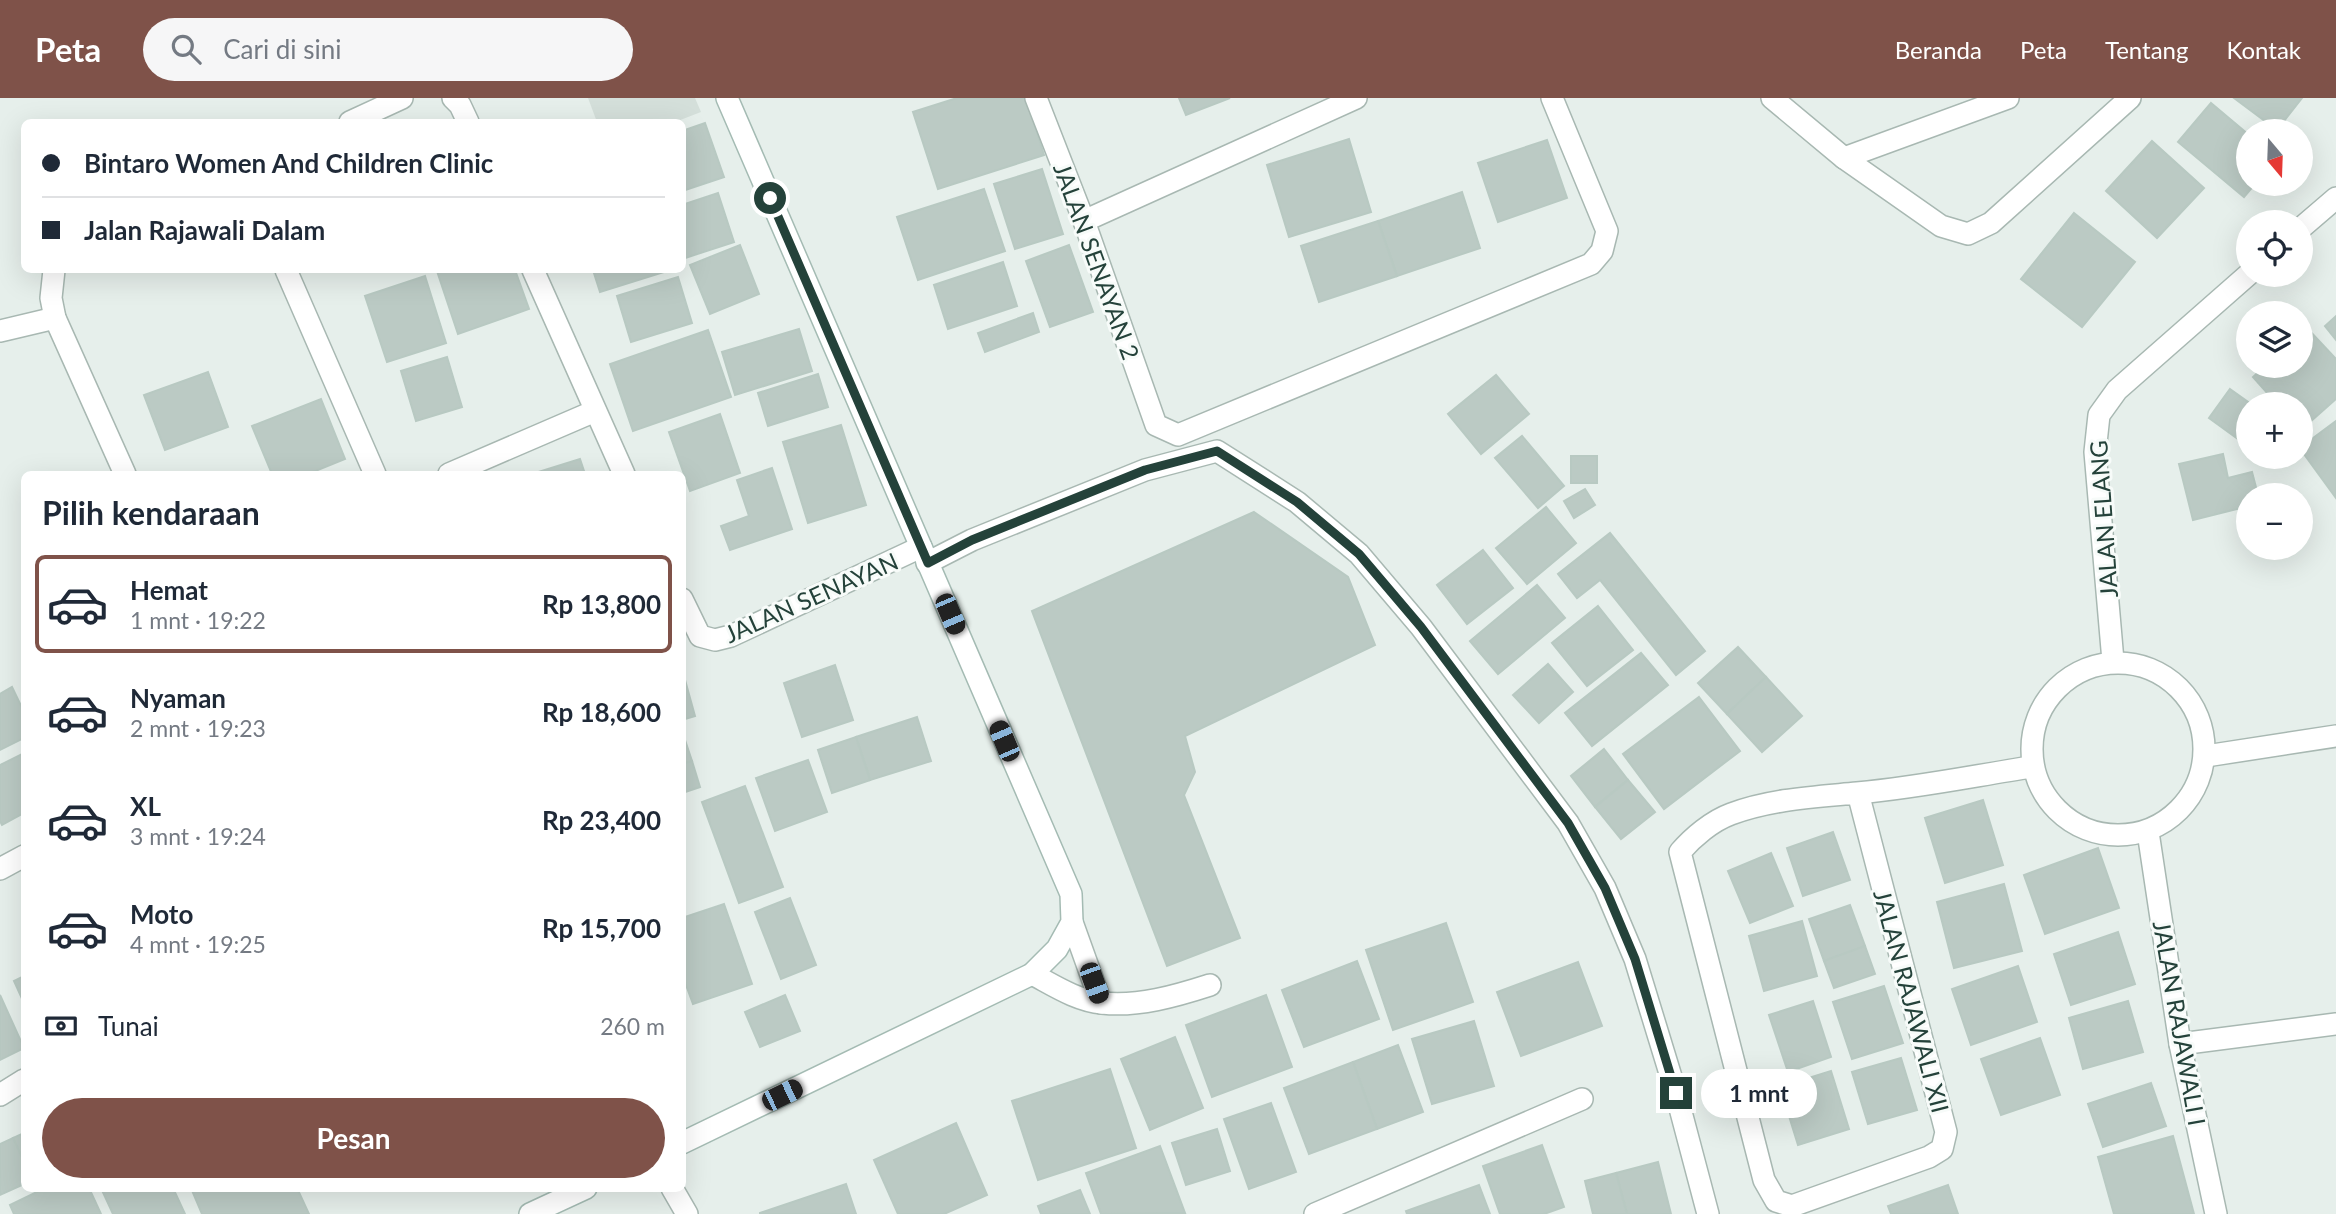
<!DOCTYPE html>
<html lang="id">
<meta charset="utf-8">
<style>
body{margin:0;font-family:Lato,sans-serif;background:#f6f6f7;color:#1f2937;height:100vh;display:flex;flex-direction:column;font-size:26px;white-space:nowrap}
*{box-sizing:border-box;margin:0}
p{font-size:23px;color:#747a83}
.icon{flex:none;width:38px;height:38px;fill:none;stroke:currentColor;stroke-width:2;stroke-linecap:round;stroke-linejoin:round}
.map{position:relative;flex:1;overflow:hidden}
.drawer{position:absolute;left:21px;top:373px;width:665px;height:721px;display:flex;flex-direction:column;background:#fff;border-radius:10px;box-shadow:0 7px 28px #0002}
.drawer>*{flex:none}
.hud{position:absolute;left:21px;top:21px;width:665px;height:154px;border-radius:10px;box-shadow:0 7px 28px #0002;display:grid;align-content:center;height:154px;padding:0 21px;background:#fff}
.needle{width:46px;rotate:161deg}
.fabs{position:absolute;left:2236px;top:21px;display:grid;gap:14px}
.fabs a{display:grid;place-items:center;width:77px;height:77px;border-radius:50%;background:#fff;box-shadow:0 7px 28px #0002;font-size:35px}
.end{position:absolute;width:32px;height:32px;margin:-16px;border:9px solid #24423a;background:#fff;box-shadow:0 0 0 4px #fff}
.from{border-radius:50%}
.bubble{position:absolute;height:49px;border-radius:24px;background:#fff;box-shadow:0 7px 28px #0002;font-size:23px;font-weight:700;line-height:49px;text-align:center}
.car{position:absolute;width:21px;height:42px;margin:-21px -10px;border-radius:9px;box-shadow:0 0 5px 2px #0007;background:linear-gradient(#222 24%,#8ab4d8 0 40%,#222 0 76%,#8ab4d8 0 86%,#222 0)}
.hud b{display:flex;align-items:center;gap:24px;height:66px;font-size:26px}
.hud b+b{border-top:2px solid #e0e1e3}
.hud i{width:18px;height:18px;background:#1f2937}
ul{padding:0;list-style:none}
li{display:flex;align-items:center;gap:21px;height:98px;margin:0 14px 10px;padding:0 7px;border:4px solid transparent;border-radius:10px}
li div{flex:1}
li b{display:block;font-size:26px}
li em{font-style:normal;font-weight:700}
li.on{border-color:#7f5249}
li>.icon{width:63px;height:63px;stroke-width:1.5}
h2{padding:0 21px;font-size:32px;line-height:84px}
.pay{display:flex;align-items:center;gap:18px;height:77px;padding:0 21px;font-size:26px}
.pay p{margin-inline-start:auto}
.button{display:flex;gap:14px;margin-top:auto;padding:14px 21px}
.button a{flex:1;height:80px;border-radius:42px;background:#7f5249;color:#fff;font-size:28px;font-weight:700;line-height:80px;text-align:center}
header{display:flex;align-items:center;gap:42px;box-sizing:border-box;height:98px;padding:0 35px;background:#7f5249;color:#fff}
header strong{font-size:33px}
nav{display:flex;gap:38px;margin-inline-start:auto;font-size:24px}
.search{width:490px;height:63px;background:#f6f6f7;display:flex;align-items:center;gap:18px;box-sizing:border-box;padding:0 24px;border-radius:38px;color:#747a83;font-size:26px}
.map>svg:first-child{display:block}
.built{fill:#d4dfda}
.building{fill:#bbcac4;stroke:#b8c9c2;stroke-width:2}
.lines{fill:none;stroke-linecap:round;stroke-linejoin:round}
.street-casing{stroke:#a8b8b2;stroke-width:24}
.secondary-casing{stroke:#a4bbb3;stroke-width:24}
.street{stroke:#fff;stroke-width:21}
.secondary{stroke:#fff;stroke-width:21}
.route{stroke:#24423a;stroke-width:9}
.labels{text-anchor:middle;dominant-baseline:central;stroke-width:6;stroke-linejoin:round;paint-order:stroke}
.street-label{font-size:24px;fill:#24423a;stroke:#f7fbf9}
</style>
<header>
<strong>Peta</strong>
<div class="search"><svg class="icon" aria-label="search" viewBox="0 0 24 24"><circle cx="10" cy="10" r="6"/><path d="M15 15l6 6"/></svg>Cari di sini</div>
<nav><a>Beranda</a><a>Peta</a><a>Tentang</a><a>Kontak</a></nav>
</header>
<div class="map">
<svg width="2336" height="1116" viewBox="0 0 2336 1116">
<rect width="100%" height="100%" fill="#e6efeb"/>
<path class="built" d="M 588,0 L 695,0 L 701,14 L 675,24 L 597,24 Z"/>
<g class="building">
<path d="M 957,0 L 1026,0 L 1044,57 L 938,91 L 913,14 Z"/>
<path d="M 1179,0 L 1230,0 L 1186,17 Z"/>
<path d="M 2234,0 L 2302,0 L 2277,32 Z"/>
<path d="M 2211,5 L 2249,37 L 2249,86 L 2255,86 L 2244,99 L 2178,44 Z"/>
<path d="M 705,25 L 724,79 L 682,93 L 682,33 Z"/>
<path d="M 1349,41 L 1371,114 L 1289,139 L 1267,67 Z"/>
<path d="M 1547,42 L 1567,100 L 1498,124 L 1478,65 Z"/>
<path d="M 2152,43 L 2204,90 L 2157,140 L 2106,93 Z"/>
<path d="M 1042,71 L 1063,136 L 1015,151 L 994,86 Z"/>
<path d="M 984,91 L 1005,153 L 918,182 L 897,119 Z"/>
<path d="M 1462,94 L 1480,150 L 1397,178 L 1378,123 Z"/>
<path d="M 718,95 L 734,144 L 682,161 L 682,107 Z"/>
<path d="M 2074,115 L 2135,164 L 2082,229 L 2021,181 Z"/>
<path d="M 1378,123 L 1397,178 L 1319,204 L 1301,148 Z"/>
<path d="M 740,147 L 759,196 L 710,216 L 690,167 Z"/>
<path d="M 1069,147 L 1093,214 L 1050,229 L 1026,163 Z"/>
<path d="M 1003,164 L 1017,208 L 948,231 L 934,187 Z"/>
<path d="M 441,172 L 515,172 L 529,211 L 458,236 L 437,173 Z"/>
<path d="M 593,172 L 666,172 L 667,173 L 600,194 Z"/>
<path d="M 425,178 L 446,245 L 387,264 L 365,198 Z"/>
<path d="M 678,179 L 692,225 L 631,244 L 617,198 Z"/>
<path d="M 1033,215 L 1039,234 L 985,254 L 978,235 Z"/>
<path d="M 2336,218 L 2336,242 L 2325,228 Z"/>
<path d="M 2307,230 L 2336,261 L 2336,301 L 2301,332 L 2301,306 L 2277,306 L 2253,279 L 2265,268 L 2301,268 L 2301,235 Z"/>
<path d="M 799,231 L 812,273 L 735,297 L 722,254 Z"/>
<path d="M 708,232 L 731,299 L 633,333 L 610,266 Z"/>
<path d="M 447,259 L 462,309 L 416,323 L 401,273 Z"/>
<path d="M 208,274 L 228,329 L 165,352 L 144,297 Z"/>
<path d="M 818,276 L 828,309 L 768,328 L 758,295 Z"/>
<path d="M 1496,277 L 1529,316 L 1481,356 L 1448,316 Z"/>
<path d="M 2230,291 L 2251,306 L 2249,306 L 2249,349 L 2209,320 Z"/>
<path d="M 321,301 L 345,361 L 308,376 L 272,376 L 252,328 Z"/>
<path d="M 720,316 L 740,375 L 690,393 L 669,334 Z"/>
<path d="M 2336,323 L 2336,400 L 2301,352 L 2301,349 Z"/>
<path d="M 841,327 L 866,407 L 808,425 L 783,344 Z"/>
<path d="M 1522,338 L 1564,388 L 1538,410 L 1495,360 Z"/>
<path d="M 2223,356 L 2228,380 L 2252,374 L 2258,397 L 2249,397 L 2249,408 L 2193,422 L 2179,366 Z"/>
<rect x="1571" y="358" width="26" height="27"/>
<path d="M 580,361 L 585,376 L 532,376 Z"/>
<path d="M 772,370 L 792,431 L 730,452 L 721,428 L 749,418 L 737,382 Z"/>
<path d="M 1585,391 L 1595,407 L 1574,420 L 1564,403 Z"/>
<path d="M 1546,409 L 1576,445 L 1527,486 L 1496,450 Z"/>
<path d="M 1254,414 L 1348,479 L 1375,547 L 1185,638 L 1195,674 L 1184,697 L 1240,840 L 1167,868 L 1032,513 Z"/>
<path d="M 1610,435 L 1705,553 L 1676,577 L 1600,482 L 1577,500 L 1558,476 Z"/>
<path d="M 1483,452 L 1513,490 L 1467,526 L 1437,487 Z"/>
<path d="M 1537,487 L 1565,520 L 1498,576 L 1470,543 Z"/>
<path d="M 1598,508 L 1633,552 L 1587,588 L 1552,545 Z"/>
<path d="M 1738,549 L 1766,579 L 1727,616 L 1698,585 Z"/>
<path d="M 1641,555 L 1668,587 L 1592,648 L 1565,615 Z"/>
<path d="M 1548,566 L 1573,594 L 1539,625 L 1513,597 Z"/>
<path d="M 835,567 L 853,622 L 802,639 L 784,585 Z"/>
<path d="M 682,571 L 695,618 L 682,622 Z"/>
<path d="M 1766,579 L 1802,618 L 1762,654 L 1727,616 Z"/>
<path d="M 12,589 L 24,614 L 24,640 L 0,652 L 0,596 Z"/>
<path d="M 1699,599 L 1740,653 L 1664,711 L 1623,656 Z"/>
<path d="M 917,619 L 931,663 L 870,682 L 856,639 Z"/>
<path d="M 684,639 L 692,663 L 682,666 L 682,640 Z"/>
<path d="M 856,639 L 870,682 L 832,695 L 818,652 Z"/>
<path d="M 1604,651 L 1628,682 L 1595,709 L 1571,678 Z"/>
<path d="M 24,655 L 24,715 L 2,727 L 0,723 L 0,667 Z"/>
<path d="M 808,662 L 827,714 L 775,733 L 756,680 Z"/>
<path d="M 692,663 L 700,689 L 682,695 L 682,666 Z"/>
<path d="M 1628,682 L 1655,714 L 1621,741 L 1595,709 Z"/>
<path d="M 745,688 L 783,789 L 739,805 L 702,704 Z"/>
<path d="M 1983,702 L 2003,767 L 1945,785 L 1925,720 Z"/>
<path d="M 1833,734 L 1850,782 L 1803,798 L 1787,750 Z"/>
<path d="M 2098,750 L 2119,810 L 2045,836 L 2024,777 Z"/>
<path d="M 1771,755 L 1793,808 L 1750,825 L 1728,773 Z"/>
<path d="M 2004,786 L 2022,853 L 1954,870 L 1937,804 Z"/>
<path d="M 790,800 L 816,867 L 781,881 L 755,814 Z"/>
<path d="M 724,806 L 752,886 L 693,906 L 682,876 L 682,820 Z"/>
<path d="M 1850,807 L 1865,848 L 1824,863 L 1809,821 Z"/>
<path d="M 1802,823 L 1817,878 L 1764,893 L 1749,838 Z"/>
<path d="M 1446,825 L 1473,904 L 1393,932 L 1366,852 Z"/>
<path d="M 2118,834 L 2135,886 L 2071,907 L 2054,856 Z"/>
<path d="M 1865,848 L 1875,876 L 1834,890 L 1824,863 Z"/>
<path d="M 1357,863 L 1379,921 L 1304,949 L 1282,892 Z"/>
<path d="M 1578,864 L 1602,928 L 1521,958 L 1497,894 Z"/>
<path d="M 2018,868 L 2037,924 L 1971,947 L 1952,891 Z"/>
<path d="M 24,878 L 24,905 L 14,883 Z"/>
<path d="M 1884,888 L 1903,945 L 1852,961 L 1833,904 Z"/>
<path d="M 0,897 L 24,950 L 0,962 Z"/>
<path d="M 785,897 L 800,933 L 760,949 L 745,914 Z"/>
<path d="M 1266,897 L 1292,969 L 1212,999 L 1186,927 Z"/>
<path d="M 1813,903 L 1831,959 L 1788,974 L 1769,917 Z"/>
<path d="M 2128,903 L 2143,954 L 2083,971 L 2069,920 Z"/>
<path d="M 1474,923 L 1494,988 L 1432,1006 L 1412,941 Z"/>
<path d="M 1175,939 L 1203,1010 L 1150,1032 L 1121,961 Z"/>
<path d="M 2040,940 L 2060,997 L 2001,1017 L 1981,961 Z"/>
<path d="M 1398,947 L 1423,1014 L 1377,1031 L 1353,964 Z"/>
<path d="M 1901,960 L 1917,1012 L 1868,1026 L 1852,974 Z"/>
<path d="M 1353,964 L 1377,1031 L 1309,1056 L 1284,990 Z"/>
<path d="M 1110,971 L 1136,1050 L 1038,1082 L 1012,1003 Z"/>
<path d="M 1831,973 L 1849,1031 L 1798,1047 L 1780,989 Z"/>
<path d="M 2151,985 L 2166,1028 L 2103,1049 L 2088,1006 Z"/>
<path d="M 1271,1005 L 1296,1074 L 1249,1091 L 1224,1021 Z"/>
<path d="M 956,1025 L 987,1097 L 944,1116 L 898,1116 L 874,1062 Z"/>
<path d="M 1217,1031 L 1230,1073 L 1186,1087 L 1172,1045 Z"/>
<path d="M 24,1035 L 24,1064 L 13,1040 Z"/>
<path d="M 2173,1038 L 2194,1116 L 2114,1116 L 2098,1059 Z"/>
<path d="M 13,1040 L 24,1064 L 24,1086 L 0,1097 L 0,1046 Z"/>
<path d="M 1542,1047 L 1564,1109 L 1544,1116 L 1500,1116 L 1483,1068 Z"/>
<path d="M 1160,1048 L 1185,1115 L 1101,1116 L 1086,1075 Z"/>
<path d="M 1658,1064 L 1671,1116 L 1627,1116 L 1616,1075 Z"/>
<path d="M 1616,1075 L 1627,1116 L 1593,1116 L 1585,1083 Z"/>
<path d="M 846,1086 L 856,1116 L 760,1116 L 760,1115 Z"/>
<path d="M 1479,1087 L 1490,1116 L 1407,1116 L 1406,1113 Z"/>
<path d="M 1948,1087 L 1958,1116 L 1891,1116 L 1888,1108 Z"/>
<path d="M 45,1090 L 89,1090 L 101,1116 L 14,1116 L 10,1107 Z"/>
<path d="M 101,1090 L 173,1090 L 185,1116 L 113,1116 Z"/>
<path d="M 191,1090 L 297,1090 L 309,1116 L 202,1116 Z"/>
<path d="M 1080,1092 L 1090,1116 L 1041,1116 L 1038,1108 Z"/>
</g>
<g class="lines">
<g class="street-casing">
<g id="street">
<path d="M 453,0 L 460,7 L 468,24"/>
<path d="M 1036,0 L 1084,123 L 1156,327 L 1178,337 L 1591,166 L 1602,153 L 1607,133 L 1552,0"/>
<path d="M 1772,0 L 1844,60 L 1941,128 L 1968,136 L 1991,125 L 2130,0"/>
<path d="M 350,24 L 402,0"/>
<path d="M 1844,60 L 2008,0"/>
<path d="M 1084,123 L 1356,0"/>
<path d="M 2301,130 L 2336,100"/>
<path d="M 54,172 L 51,200 L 55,220 L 125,376"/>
<path d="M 286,172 L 375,376"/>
<path d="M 533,172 L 624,376"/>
<path d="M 0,233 L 55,220"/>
<path d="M 449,376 L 595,313"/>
<path d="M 927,465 L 972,442 L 1145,372 L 1217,353 L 1297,404 L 1359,456 L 1421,529 L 1568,725 L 1605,790 L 1635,861 L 1676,995 L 1708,1116"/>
<path d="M 682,501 L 700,538 L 715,542 L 731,538 L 921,449"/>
<path d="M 2113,563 L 2095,354 L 2099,317 L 2117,292 L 2249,176"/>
<circle cx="2118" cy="651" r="86"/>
<path d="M 2206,658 L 2336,638"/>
<path d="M 1858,695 L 1946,1034 L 1942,1051 L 1929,1059 L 1792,1108 L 1776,1103 L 1764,1082 L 1680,754 C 1693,739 1712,723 1731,716 C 1771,701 1815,699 1857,695 C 1915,690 1973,678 2031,669"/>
<path d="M 2148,734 L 2180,946 L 2216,1116"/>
<path d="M 0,771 L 24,758"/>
<path d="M 1072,824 L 1101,905"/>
<path d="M 1032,876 C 1053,887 1077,903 1102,905 C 1138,909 1176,898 1210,887"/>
<path d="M 2180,946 L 2336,926"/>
<path d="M 0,997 L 24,982"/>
<path d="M 672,1090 L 687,1116"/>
<path d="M 1315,1116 L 1582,1001"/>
</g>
</g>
<g class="secondary-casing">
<g id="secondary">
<path d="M 682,1045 L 1032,876 L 1057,851 L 1072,824 L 1071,796 L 727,0"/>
<path d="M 530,1116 L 586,1090"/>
</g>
</g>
<use href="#street" class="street"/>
<use href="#secondary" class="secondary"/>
</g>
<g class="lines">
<path class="route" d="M 770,100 L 928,465 L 972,442 L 1145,372 L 1217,353 L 1297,404 L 1359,456 L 1421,529 L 1568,725 L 1605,790 L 1635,861 L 1676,995"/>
</g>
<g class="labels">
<g class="street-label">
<text transform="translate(1097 163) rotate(70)">JALAN SENAYAN 2</text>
<text transform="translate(2103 421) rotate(-94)">JALAN ELANG</text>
<text transform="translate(811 499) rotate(-24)">JALAN SENAYAN</text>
<text transform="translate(1912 903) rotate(75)">JALAN RAJAWALI XII</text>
<text transform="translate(2180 925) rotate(80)">JALAN RAJAWALI I</text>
</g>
</g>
</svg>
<div class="fabs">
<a><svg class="needle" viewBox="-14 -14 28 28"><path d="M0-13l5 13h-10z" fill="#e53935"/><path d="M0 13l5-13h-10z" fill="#747a83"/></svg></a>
<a><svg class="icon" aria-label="locate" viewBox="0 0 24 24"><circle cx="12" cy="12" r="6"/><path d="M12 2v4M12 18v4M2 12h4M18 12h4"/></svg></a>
<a><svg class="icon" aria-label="layers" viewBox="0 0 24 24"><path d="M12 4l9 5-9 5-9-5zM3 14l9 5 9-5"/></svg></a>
<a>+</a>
<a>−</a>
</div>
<i class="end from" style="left:770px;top:100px"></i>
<i class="end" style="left:1676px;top:995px"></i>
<div class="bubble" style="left:1701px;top:971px;width:116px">1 mnt</div>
<i class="car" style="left:950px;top:516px;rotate:157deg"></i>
<i class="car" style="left:1004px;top:643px;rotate:337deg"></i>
<i class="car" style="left:1094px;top:885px;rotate:160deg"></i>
<i class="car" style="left:782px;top:997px;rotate:64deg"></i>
<div class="hud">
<b><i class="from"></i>Bintaro Women And Children Clinic</b>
<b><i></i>Jalan Rajawali Dalam</b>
</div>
<section class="drawer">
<h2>Pilih kendaraan</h2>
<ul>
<li class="on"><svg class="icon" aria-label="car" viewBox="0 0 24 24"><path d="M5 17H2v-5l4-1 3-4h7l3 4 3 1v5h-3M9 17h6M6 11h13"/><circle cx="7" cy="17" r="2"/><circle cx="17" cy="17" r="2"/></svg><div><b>Hemat</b><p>1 mnt · 19:22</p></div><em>Rp 13,800</em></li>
<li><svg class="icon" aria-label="car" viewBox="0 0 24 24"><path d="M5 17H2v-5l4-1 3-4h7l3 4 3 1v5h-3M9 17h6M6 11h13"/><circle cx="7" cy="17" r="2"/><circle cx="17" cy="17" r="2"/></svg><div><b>Nyaman</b><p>2 mnt · 19:23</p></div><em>Rp 18,600</em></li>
<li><svg class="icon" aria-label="car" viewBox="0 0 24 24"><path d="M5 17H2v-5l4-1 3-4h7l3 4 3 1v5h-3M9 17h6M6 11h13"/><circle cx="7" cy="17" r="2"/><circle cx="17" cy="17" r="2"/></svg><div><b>XL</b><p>3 mnt · 19:24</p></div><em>Rp 23,400</em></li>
<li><svg class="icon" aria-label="car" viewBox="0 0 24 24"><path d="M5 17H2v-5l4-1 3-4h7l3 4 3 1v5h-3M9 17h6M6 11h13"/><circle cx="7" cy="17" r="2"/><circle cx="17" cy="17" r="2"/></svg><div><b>Moto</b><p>4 mnt · 19:25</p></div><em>Rp 15,700</em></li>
</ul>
<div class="pay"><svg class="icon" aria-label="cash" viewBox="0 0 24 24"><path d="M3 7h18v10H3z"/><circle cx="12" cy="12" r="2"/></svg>Tunai<p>260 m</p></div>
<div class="button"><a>Pesan</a></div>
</section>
</div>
